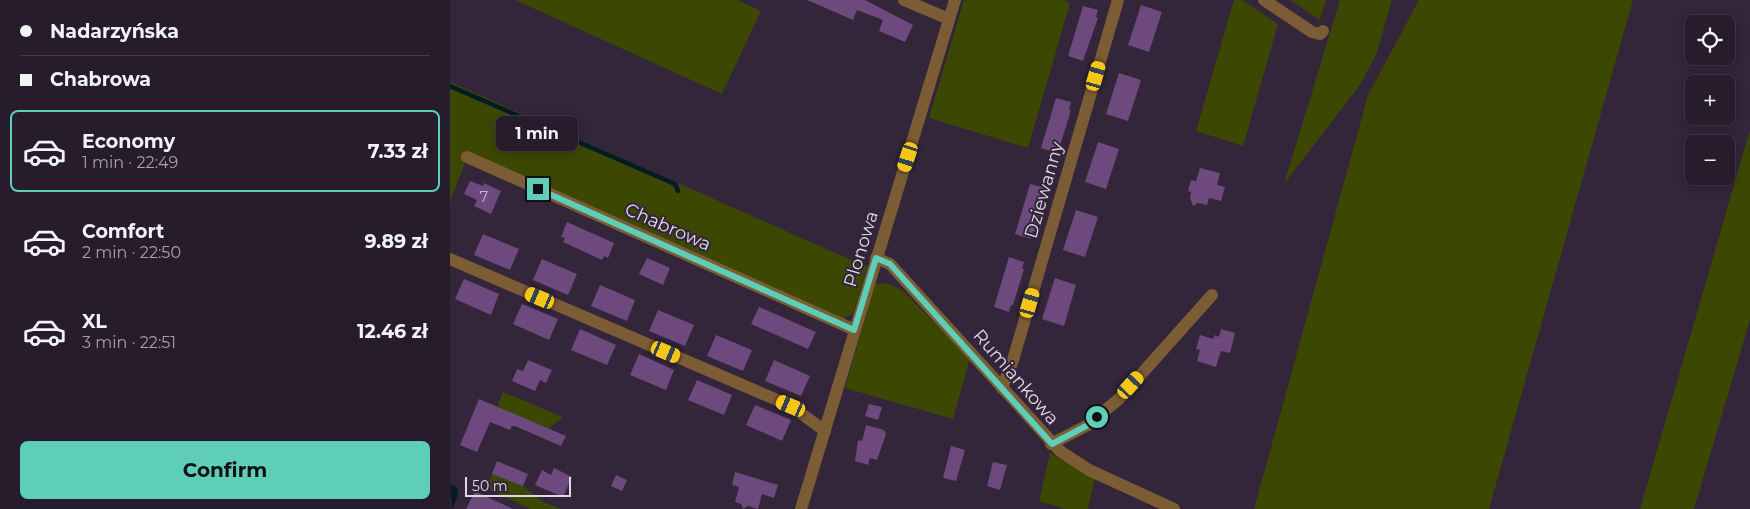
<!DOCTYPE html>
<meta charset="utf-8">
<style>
body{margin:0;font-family:Montserrat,sans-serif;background:#2e2534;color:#f1f3f6;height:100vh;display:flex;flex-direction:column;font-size:19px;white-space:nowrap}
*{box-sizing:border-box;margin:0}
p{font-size:16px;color:#a4a1a9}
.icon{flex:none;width:28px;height:28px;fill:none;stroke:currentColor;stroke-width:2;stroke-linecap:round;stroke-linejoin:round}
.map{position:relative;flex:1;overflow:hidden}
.drawer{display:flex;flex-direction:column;background:#261c2c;width:450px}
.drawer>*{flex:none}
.hud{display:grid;align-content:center;height:110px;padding:0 20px;background:#261c2c}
.tools{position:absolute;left:1235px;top:15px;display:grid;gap:10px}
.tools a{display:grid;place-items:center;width:50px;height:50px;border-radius:8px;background:#261c2c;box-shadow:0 2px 12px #0003,0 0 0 1px #423a48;font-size:25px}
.scale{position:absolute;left:15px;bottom:12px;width:106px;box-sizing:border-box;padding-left:5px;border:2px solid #e2d9e6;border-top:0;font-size:14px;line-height:18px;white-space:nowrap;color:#e2d9e6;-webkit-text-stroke:4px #33253a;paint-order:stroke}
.end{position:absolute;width:22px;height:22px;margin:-11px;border:6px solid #5eceb8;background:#111;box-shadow:0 0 0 2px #111}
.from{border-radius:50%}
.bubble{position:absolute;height:35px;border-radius:8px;background:#261c2c;box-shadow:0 2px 12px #0003,0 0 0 1px #423a48;font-size:16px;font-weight:700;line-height:35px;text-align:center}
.car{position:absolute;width:15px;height:30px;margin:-15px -8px;border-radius:6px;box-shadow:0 0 4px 1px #0007;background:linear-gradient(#f5c518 24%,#345 0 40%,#f5c518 0 76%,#345 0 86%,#f5c518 0)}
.hud b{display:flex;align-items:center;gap:18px;height:48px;font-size:19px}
.hud b+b{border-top:1px solid #423a48}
.hud i{width:12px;height:12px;background:#f1f3f6}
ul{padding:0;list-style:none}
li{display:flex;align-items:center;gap:15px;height:82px;margin:0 10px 8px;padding:0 10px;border:2px solid transparent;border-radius:8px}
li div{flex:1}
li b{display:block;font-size:19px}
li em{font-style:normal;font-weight:700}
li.on{border-color:#5eceb8}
li>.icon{width:45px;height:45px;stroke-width:1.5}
.button{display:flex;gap:10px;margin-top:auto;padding:10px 20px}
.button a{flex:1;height:58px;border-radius:8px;background:#5eceb8;color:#111;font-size:20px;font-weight:700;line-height:58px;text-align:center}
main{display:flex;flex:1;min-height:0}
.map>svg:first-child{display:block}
.green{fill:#3c4702}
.water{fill:#021b25}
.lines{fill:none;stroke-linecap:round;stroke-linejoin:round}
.stream{stroke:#021b25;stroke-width:4.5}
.building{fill:#6d497e}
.minor{stroke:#7c5c35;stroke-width:12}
.route{stroke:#5eceb8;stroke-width:6}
.labels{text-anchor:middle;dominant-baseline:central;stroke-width:4;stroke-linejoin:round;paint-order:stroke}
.number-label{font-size:15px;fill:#c5b5cc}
.street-label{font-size:18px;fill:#e2d9e6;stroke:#33253a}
</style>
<main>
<section class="drawer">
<div class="hud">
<b><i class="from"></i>Nadarzyńska</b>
<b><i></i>Chabrowa</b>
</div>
<ul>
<li class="on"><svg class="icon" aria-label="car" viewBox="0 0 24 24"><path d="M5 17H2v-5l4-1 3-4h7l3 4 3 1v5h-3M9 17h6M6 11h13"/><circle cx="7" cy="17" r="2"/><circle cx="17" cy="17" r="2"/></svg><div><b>Economy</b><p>1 min · 22:49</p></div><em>7.33 zł</em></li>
<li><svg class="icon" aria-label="car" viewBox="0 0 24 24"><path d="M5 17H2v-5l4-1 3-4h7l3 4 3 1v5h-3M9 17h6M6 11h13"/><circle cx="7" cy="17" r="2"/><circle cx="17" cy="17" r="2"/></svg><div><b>Comfort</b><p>2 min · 22:50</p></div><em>9.89 zł</em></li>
<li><svg class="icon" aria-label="car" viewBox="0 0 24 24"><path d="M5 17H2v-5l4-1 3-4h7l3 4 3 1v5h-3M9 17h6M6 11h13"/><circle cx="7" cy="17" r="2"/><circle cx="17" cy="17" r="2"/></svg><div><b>XL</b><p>3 min · 22:51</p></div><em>12.46 zł</em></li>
</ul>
<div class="button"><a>Confirm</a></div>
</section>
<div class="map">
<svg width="1300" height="509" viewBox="0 0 1300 509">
<rect width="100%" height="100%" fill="#33253a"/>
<g class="green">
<path d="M 65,0 L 288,0 L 311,11 L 272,94 Z"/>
<path d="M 514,0 L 612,0 L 620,3 L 578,148 L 479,118 Z"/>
<path d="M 784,0 L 792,0 L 828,24 L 793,146 L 746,131 Z"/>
<path d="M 840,0 L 876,0 L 870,20 Z"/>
<path d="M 890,0 L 942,0 L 926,55 L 910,85 L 834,184 Z"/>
<path d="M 969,0 L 1183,0 L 1039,509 L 804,509 L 918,95 Z"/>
<path d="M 0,82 L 417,267 L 403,314 L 392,319 L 19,152 L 0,202 Z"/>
<path d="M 1300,130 L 1300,320 L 1244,509 L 1190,509 Z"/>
<path d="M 431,283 L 439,284 L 453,291 L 520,358 L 503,419 L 395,388 L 425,285 Z"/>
<path d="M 53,392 L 113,417 L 98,429 L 47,407 Z"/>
<path d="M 600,453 L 645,477 L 638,509 L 615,509 L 589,501 Z"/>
<path d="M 42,474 L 73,486 L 93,502 L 111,509 L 80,509 L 37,488 Z"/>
</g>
<path class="water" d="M 0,484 L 7,487 L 8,495 L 2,509 Z"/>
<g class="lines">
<path class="stream" d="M 0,86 L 225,184 L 228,191"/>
</g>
<g class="building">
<path d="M 357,0 L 415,0 L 463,25 L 455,42 L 429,31 L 433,20 L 407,10 L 403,20 Z"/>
<path d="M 691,5 L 712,12 L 699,52 L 678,45 Z"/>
<path d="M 633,6 L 648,10 L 646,17 L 648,18 L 633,61 L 618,56 Z"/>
<path d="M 669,73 L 691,80 L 678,121 L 656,114 Z"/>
<path d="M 606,98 L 621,102 L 619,110 L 621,110 L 610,146 L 608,145 L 606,153 L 591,148 Z"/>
<path d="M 648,142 L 669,149 L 656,189 L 635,182 Z"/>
<path d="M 750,168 L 770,173 L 767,185 L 775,187 L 771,201 L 759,198 L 757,205 L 748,203 L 743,206 L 740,198 L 741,192 L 738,191 L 741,180 L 746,181 Z"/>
<path d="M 20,181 L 33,186 L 34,183 L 51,191 L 41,214 L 24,206 L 27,200 L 14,194 Z"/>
<path d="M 580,184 L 596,188 L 585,232 L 583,231 L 581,239 L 565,234 Z"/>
<path d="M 626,210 L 648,217 L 635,257 L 613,250 Z"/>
<path d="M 117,222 L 164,243 L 158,258 L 154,256 L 152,260 L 113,242 L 115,238 L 111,237 Z"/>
<path d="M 33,234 L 69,249 L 60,270 L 24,255 Z"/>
<path d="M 559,257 L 574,262 L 572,269 L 574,269 L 563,305 L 561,305 L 559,312 L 544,307 Z"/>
<path d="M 197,258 L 220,268 L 213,285 L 189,274 Z"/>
<path d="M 92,259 L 127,274 L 118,295 L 83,280 Z"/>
<path d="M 605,278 L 626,285 L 614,326 L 592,319 Z"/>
<path d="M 14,279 L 49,294 L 41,315 L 5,299 Z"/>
<path d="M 150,285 L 185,300 L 177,321 L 141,306 Z"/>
<path d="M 72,304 L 108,319 L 99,340 L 63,324 Z"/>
<path d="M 309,307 L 366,332 L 358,349 L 301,324 Z"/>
<path d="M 208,310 L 244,325 L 235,346 L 199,331 Z"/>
<path d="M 130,329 L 166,345 L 157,365 L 121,350 Z"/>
<path d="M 771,329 L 785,333 L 780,353 L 771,351 L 766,367 L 747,361 L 750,350 L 746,349 L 750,335 L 763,339 L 765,335 L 769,337 Z"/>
<path d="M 266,335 L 302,350 L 293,371 L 257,356 Z"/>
<path d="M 189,354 L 224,370 L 216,390 L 180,375 Z"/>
<path d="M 78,360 L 102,370 L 96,383 L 90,380 L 85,391 L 62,381 L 67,369 L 73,371 Z"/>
<path d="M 324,360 L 360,376 L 351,396 L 315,381 Z"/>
<path d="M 247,380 L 282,395 L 274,415 L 238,400 Z"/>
<path d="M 29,399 L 116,436 L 111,446 L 65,426 L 62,426 L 60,430 L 40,422 L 27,452 L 10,445 Z"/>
<path d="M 419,404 L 432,407 L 428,420 L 415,416 Z"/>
<path d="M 305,405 L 341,420 L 332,441 L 296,425 Z"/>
<path d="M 416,425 L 434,430 L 436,434 L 427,460 L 420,458 L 418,465 L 405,461 L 408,440 L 412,441 Z"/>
<path d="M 501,446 L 515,450 L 506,481 L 493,478 Z"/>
<path d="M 47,461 L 78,474 L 73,486 L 42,474 Z"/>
<path d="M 543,462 L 557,465 L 550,490 L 537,486 Z"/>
<path d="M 104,468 L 122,477 L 113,497 L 85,485 L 92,470 L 101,475 Z"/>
<path d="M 285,472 L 328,485 L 324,498 L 312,494 L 308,509 L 298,506 L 293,509 L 291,504 L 285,502 L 289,487 L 282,485 Z"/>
<path d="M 166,475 L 177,480 L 172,491 L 161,486 Z"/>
<path d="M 25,491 L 37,497 L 63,509 L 16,509 Z"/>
</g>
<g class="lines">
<g class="minor">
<path d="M 454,0 L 499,19"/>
<path d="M 814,0 L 862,32 L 870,34 L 873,31"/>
<path d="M 17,157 L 405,330"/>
<path d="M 426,258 L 440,264 L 610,451 L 639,470 L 724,509"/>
<path d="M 0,259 L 341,406 L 375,431"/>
<path d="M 552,388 L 563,360 L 668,0"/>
<path d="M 601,444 L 636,426 L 669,399 L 762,295"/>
<path d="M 351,509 L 505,0"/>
</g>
</g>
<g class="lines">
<path class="route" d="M 88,189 L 404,330 L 426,258 L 440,264 L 602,444 L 636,426 L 647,417"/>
</g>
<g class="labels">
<g class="number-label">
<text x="34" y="196">7</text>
</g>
<g class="street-label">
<text transform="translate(594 190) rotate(-74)">Dziewanny</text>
<text transform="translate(218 227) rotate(24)">Chabrowa</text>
<text transform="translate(411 249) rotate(-73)">Plonowa</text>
<text transform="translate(566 377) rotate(49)">Rumiankowa</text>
</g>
</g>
</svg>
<div class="tools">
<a><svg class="icon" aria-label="locate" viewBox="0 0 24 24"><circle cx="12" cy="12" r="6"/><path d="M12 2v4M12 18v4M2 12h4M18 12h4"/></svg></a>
<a>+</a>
<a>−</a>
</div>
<div class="scale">50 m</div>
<i class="end from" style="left:647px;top:417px"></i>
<i class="end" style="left:88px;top:189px"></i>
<div class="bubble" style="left:46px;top:116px;width:82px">1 min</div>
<i class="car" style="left:646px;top:76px;rotate:16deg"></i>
<i class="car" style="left:458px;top:157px;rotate:198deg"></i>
<i class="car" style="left:90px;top:298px;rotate:293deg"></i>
<i class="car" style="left:580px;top:303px;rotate:16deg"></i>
<i class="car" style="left:216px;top:352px;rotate:113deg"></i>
<i class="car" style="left:681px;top:385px;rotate:42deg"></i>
<i class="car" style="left:341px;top:406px;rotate:293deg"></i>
</div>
</main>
